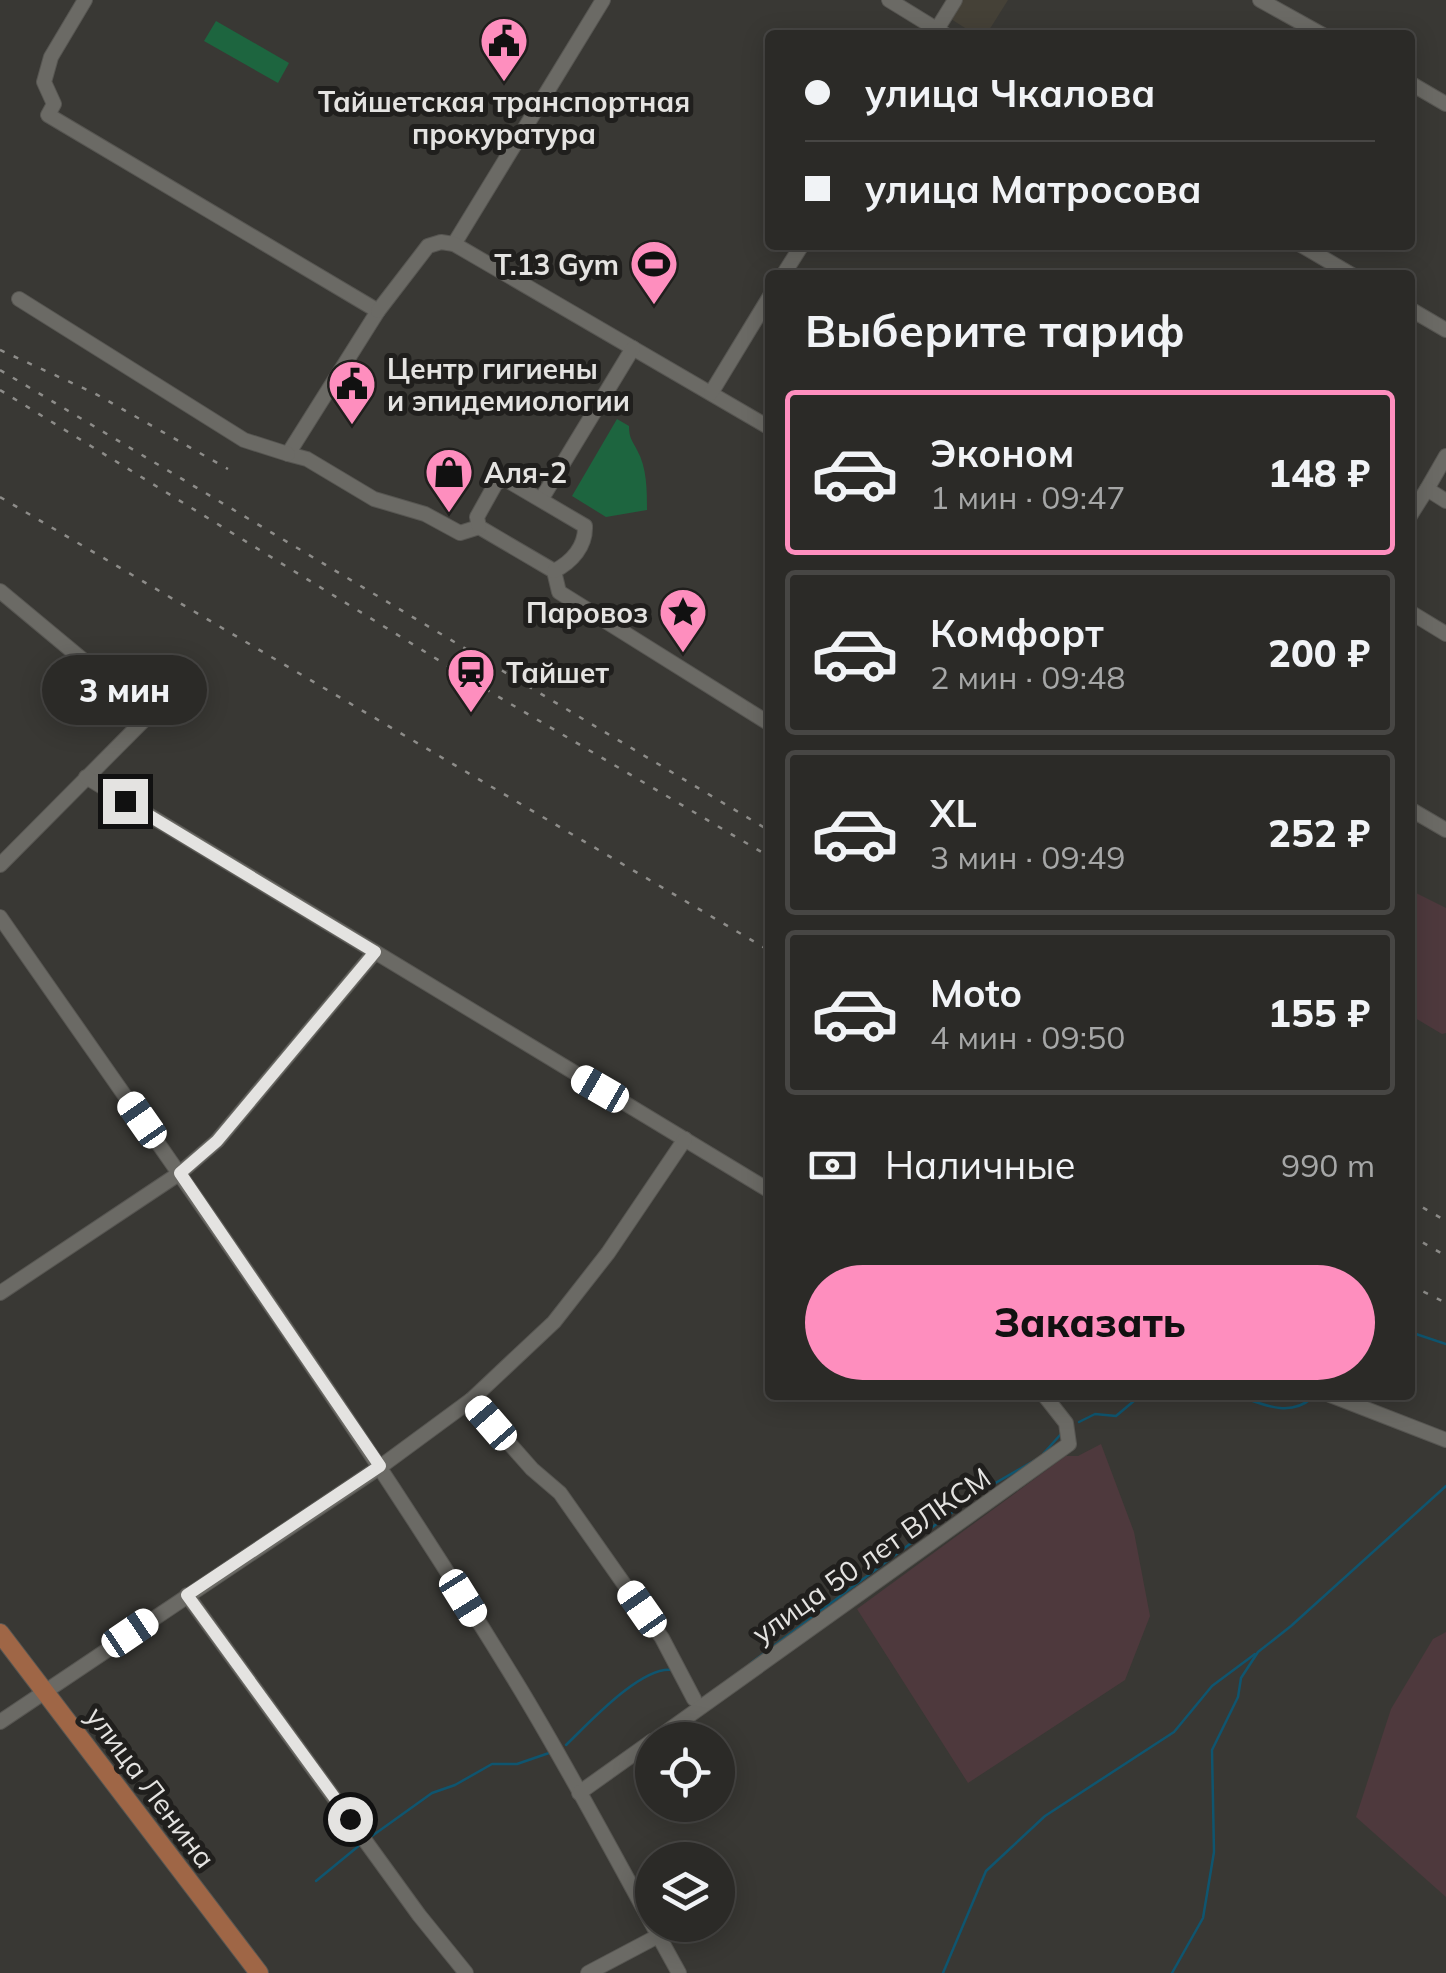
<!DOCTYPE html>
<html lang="ru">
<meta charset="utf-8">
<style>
body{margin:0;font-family:Mulish,sans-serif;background:#373633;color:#f1f3f6;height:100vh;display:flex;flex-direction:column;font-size:38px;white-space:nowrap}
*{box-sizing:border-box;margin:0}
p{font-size:32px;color:#a6a7a7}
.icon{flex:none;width:55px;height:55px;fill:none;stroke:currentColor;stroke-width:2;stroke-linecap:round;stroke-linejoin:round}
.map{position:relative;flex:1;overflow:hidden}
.panel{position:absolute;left:765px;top:270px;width:650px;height:1130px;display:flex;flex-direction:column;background:#2b2a27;border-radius:10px;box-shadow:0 5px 25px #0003,0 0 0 2px #474644}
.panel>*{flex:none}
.guide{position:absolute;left:765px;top:30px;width:650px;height:220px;border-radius:10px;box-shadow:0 5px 25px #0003,0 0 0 2px #474644;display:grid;align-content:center;height:220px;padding:0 40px;background:#2b2a27}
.tools{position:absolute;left:635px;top:1722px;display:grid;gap:20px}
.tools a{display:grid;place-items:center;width:100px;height:100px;border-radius:50%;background:#2b2a27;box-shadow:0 5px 25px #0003,0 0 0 2px #474644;font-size:50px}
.end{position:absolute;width:45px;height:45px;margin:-22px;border:12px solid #e4e3e1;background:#111;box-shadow:0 0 0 5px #111}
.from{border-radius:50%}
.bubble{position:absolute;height:70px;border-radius:35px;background:#2b2a27;box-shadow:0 5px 25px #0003,0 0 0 2px #474644;font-size:32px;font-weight:800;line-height:70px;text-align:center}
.car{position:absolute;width:30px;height:60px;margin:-30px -15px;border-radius:12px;box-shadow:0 0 8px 2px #0007;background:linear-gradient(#fff 24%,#345 0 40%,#fff 0 76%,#345 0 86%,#fff 0)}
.guide b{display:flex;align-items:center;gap:35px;height:95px;font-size:38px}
.guide b+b{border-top:2px solid #474644}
.guide i{width:25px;height:25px;background:#f1f3f6}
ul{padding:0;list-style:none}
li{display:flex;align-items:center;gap:30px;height:165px;margin:0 20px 15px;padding:0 20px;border:5px solid #474644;border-radius:10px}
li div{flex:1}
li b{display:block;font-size:38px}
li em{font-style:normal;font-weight:800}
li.current{border-color:#fe8ebe}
li>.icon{width:90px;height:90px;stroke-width:1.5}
h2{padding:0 40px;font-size:45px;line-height:120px}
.pay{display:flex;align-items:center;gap:25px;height:110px;padding:0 40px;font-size:38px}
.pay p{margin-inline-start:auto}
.cta{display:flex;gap:20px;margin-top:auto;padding:20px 40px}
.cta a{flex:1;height:115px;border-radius:60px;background:#fe8ebe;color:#111;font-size:40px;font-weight:800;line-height:115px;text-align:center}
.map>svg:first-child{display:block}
.built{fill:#454137}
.industrial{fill:#4e393d}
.green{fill:#1d653f}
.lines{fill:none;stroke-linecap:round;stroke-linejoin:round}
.stream{stroke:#0f556f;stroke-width:2.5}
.minor-casing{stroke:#575652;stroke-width:16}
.major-casing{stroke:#575652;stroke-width:20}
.minor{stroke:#6b6a65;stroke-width:14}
.major{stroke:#9f6646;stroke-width:18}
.rail{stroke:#8d8c89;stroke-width:2.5;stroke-dasharray:5 10;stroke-linecap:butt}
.route{stroke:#e4e3e1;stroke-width:12}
.labels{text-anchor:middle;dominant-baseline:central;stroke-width:10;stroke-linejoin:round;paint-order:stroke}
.poi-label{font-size:28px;font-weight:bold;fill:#e4e3e1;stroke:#201f1d;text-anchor:start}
.street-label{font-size:28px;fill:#e4e3e1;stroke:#201f1d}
</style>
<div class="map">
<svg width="1446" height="1973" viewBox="0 0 1446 1973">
<rect width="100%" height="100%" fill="#393834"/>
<path class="built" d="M 962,0 L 1008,0 L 986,35 L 976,35 L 951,19 Z"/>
<g class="industrial">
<path d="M 1410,890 L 1446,908 L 1446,1033 L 1442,1034 L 1410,1015 Z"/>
<path d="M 1101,1444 L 1134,1532 L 1150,1616 L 1125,1680 L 968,1783 L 857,1609 L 1066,1456 L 1078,1456 Z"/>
<path d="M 1446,1632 L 1446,1897 L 1356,1817 L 1391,1709 L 1433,1639 Z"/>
</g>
<g class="green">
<path d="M 216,21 L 289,63 L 278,83 L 204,41 Z"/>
<path d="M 617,419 L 629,426 C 629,438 632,440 637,450 C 647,467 647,491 647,510 L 606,517 L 572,496 Z"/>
</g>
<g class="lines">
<g class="stream">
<path d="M 1410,1332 L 1446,1344"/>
<path d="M 1236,1395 C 1262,1404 1289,1418 1312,1398"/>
<path d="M 1079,1422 L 1095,1414 L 1116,1416 L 1141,1395"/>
<path d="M 1043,1454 L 1061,1434"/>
<path d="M 751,1663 L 978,1493 L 1037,1459"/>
<path d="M 566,1745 C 589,1723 641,1666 672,1670"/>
<path d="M 372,1836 L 432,1793 L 455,1785 L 492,1764 L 517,1764 L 549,1753"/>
<path d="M 316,1881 L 361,1844"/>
<path d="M 943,1973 L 986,1871 L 1045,1816 L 1174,1732 L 1212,1686 L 1255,1654"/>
<path d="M 1172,1973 L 1203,1918 L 1214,1852 L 1212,1750 L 1238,1697 L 1241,1678 L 1258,1652 L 1291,1626 L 1446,1486"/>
</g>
<g class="minor-casing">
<g id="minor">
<path d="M 85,0 L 51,57 L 44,82 L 54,104 L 48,115 L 378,311 L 288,454 L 307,459 L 374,499 L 425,514 L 460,533 L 479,527 L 554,571 L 559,592 L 770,724"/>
<path d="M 889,0 L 946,35"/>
<path d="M 1260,0 L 1323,35"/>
<path d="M 934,34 L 955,0"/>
<path d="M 1410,83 L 1446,104"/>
<path d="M 454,244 L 603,0"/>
<path d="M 1301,245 L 1352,275"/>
<path d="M 783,275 L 802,245"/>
<path d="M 19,299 L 244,440 L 288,454"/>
<path d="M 1410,309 L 1446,330"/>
<path d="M 378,311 L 428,246 L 441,242 L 454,244 L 770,428"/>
<path d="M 711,393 L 770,296"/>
<path d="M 1427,489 L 1446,456"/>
<path d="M 542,498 L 633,348"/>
<path d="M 1410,516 L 1427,489 L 1446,501"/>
<path d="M 479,527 L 477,517 L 496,483 L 505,479 L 585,526 C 586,546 572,562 554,571"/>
<path d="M 0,591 L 149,715 L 0,865"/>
<path d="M 1410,612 L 1446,634"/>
<path d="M 86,777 L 770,1191"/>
<path d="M 1410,809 L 1446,830"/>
<path d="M 0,917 C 176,1170 356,1420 516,1682 C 574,1777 625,1876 679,1973"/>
<path d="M 0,1293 L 180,1173 L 217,1141 L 375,952"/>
<path d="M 1330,1395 L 1446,1440"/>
<path d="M 471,1400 L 532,1469 L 560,1493 L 662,1638 L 694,1699"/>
<path d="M 187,1595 L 419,1915 L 466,1973"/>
<path d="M 0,1722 L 380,1467 L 471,1400 L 554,1322 L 608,1253 L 685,1139"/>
<path d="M 655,1740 L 1069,1444 L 1066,1423 L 1044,1395"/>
<path d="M 579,1793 L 652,1741"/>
<path d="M 588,1973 L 658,1936"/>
</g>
</g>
<g class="major-casing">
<path id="major" d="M 0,1633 L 259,1973"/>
</g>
<use href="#minor" class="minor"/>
<use href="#major" class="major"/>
<g class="rail">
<path d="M 0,350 L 94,393 L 228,469"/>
<path d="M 0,370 L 770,831"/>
<path d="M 0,390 L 487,690 L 770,857"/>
<path d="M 0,497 L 770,951"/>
<path d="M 1410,1200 L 1446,1221"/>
<path d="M 1410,1235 L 1446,1256"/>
<path d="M 1410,1285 L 1446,1303"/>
</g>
</g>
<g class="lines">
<path class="route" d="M 125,801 L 375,952 L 217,1141 L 180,1173 L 380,1466 L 187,1595 L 350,1819"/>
</g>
<defs>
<g id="civic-pin" transform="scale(2.5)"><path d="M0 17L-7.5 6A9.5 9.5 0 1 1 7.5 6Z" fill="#fe8ebe" stroke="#201f1d"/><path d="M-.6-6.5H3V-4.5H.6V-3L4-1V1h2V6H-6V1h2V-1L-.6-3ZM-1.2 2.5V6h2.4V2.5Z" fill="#111"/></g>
<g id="stadium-pin" transform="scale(2.5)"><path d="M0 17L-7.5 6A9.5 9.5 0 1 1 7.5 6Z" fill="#fe8ebe" stroke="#201f1d"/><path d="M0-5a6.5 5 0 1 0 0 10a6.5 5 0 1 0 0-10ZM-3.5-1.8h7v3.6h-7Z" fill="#111"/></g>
<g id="shop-pin" transform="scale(2.5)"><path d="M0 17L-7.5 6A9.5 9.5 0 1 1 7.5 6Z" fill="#fe8ebe" stroke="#201f1d"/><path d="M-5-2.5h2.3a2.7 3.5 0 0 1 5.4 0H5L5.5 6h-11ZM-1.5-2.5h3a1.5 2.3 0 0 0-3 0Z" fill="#111"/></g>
<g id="sight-pin" transform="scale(2.5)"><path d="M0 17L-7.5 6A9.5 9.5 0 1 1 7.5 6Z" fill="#fe8ebe" stroke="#201f1d"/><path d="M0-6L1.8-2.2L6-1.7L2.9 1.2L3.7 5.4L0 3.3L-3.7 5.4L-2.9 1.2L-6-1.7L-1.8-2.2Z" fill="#111"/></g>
<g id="station-pin" transform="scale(2.5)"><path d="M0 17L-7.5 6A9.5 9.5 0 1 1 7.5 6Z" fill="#fe8ebe" stroke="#201f1d"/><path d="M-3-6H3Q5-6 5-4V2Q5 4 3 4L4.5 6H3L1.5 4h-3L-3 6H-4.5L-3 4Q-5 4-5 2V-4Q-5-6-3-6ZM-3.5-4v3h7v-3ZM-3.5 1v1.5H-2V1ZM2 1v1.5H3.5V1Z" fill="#111"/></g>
</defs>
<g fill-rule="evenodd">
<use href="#civic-pin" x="504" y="41"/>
<use href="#stadium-pin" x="654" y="264"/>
<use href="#civic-pin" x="352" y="384"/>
<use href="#shop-pin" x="449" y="472"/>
<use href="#sight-pin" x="683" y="612"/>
<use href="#station-pin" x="471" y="672"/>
</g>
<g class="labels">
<g class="poi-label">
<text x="504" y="101" text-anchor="middle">Тайшетская транспортная<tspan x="504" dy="32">прокуратура</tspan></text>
<text x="619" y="264" text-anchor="end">T.13 Gym</text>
<text x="387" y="368">Центр гигиены<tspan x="387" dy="32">и эпидемиологии</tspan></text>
<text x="484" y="472">Аля-2</text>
<text x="648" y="612" text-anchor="end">Паровоз</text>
<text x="506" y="672">Тайшет</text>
</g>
<g class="street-label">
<text transform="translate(871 1555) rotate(-35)">улица 50 лет ВЛКСМ</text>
<text transform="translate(151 1787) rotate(53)">улица Ленина</text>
</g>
</g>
</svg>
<div class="tools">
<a><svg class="icon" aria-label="locate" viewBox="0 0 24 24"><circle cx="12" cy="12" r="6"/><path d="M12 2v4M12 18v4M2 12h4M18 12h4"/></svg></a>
<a><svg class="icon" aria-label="layers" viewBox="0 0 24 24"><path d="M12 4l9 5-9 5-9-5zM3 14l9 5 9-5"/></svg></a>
</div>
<i class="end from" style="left:350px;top:1819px"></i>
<i class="end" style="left:125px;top:801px"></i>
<div class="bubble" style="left:42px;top:655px;width:165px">3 мин</div>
<i class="car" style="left:600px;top:1089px;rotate:300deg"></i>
<i class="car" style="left:142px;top:1120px;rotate:325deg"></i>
<i class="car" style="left:491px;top:1423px;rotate:319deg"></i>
<i class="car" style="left:463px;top:1598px;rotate:148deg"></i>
<i class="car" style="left:642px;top:1609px;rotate:325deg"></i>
<i class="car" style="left:130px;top:1633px;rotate:56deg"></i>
<div class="guide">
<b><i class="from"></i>улица Чкалова</b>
<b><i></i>улица Матросова</b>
</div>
<section class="panel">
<h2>Выберите тариф</h2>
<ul>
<li class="current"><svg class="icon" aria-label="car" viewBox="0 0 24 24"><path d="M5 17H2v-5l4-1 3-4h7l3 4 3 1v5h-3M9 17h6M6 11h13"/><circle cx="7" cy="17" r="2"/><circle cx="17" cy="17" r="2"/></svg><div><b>Эконом</b><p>1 мин · 09:47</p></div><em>148 ₽</em></li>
<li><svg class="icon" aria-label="car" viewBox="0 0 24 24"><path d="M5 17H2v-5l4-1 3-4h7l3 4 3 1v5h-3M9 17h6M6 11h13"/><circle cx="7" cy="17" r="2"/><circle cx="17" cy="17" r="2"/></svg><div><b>Комфорт</b><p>2 мин · 09:48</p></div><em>200 ₽</em></li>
<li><svg class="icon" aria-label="car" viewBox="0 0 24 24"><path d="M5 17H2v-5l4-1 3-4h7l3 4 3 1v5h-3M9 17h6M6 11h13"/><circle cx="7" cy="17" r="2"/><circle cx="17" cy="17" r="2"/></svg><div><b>XL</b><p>3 мин · 09:49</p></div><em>252 ₽</em></li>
<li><svg class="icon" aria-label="car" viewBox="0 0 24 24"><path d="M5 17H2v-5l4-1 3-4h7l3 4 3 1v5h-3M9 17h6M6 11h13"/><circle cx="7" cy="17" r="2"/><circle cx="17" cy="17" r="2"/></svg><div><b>Moto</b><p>4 мин · 09:50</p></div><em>155 ₽</em></li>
</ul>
<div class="pay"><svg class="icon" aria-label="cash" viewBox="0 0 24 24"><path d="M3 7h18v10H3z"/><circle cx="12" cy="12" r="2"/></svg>Наличные<p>990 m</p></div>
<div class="cta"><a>Заказать</a></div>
</section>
</div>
